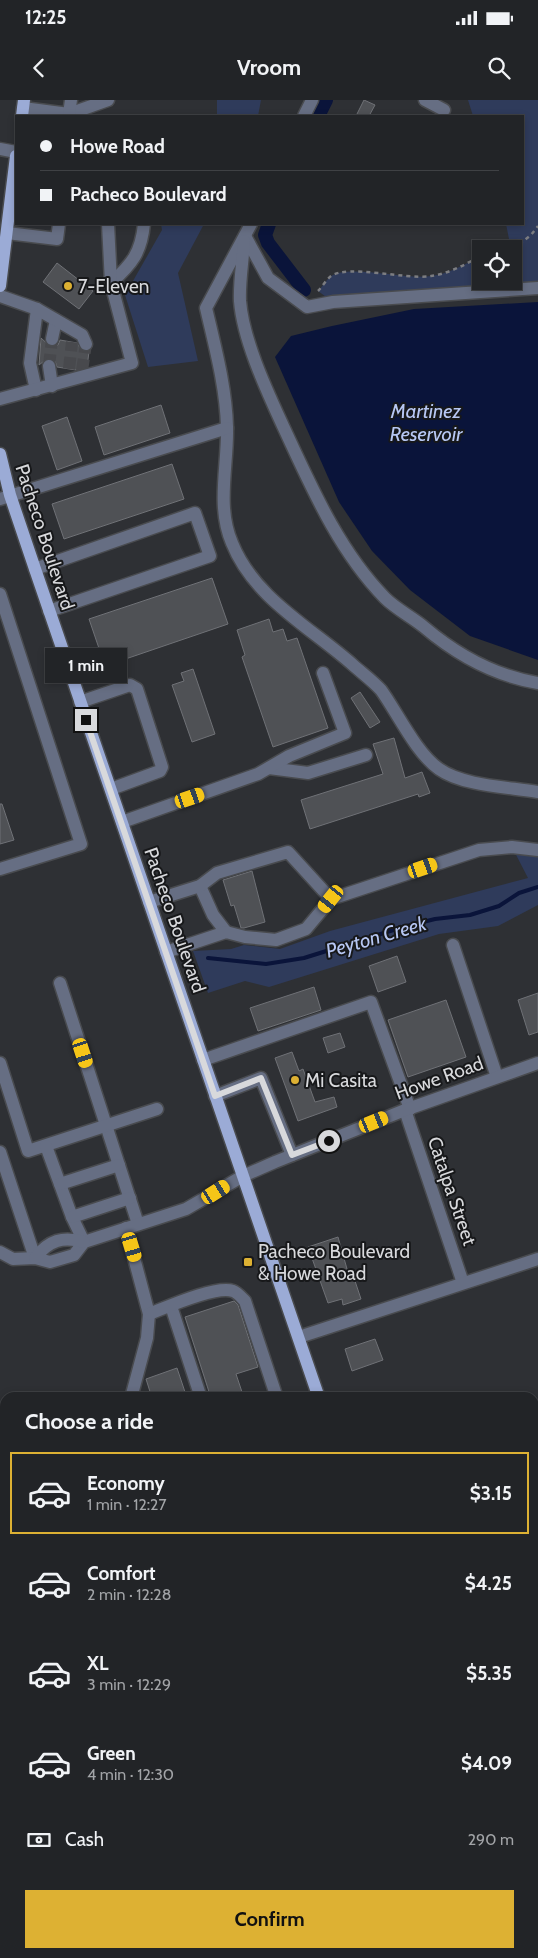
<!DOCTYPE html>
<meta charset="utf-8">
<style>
body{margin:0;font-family:Cabin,sans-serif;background:#2a2c2f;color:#f1f3f6;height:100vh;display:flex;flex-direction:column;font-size:19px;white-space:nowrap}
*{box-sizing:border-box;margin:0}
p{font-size:16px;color:#a2a4a7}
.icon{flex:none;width:28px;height:28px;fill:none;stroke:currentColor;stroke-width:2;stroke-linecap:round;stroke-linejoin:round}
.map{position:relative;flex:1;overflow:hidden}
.details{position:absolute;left:0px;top:1292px;width:539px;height:566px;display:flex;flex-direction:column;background:#222427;border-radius:15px 15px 0 0;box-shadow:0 2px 8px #0003,0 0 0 1px #3f4144}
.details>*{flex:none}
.hud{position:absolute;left:15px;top:15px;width:509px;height:110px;border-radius:0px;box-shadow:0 2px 8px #0003,0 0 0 1px #3f4144;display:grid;align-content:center;height:110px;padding:0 25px;background:#222427}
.controls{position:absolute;left:472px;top:140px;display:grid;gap:10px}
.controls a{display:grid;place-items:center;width:50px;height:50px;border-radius:0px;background:#222427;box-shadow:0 2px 8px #0003,0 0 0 1px #3f4144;font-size:25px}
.end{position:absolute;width:22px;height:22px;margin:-11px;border:6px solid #d8d9dc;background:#111;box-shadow:0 0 0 2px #111}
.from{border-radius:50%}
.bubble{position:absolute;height:35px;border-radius:0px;background:#222427;box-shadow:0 2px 8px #0003,0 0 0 1px #3f4144;font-size:16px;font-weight:700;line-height:35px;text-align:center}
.car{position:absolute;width:15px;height:30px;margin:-15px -8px;border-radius:6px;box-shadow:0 0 4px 1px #0007;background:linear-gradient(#f5c518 24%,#345 0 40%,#f5c518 0 76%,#345 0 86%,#f5c518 0)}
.hud b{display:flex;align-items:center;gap:18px;height:48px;font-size:19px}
.hud b+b{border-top:1px solid #3f4144}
.hud i{width:12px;height:12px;background:#f1f3f6}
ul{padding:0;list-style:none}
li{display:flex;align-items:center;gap:15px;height:82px;margin:0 10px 8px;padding:0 15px;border:2px solid transparent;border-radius:0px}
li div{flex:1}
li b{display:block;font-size:19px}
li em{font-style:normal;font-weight:700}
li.active{border-color:#ddb133}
li>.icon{width:45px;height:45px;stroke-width:1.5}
h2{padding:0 25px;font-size:22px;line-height:60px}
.pay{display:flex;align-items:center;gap:12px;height:55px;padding:0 25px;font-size:19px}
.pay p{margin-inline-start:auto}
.button{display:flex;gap:10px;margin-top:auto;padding:10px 25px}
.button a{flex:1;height:58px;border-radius:0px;background:#ddb133;color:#111;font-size:20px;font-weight:700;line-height:58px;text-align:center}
.status{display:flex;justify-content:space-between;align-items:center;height:35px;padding:0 25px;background:#222427;direction:ltr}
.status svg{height:14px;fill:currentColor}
header{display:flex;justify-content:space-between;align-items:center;height:65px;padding:0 25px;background:#222427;font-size:22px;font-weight:700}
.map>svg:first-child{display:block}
.green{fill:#2f3b5b}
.water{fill:#0a143a}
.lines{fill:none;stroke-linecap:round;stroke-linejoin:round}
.stream{stroke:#0a143a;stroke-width:4}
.canal{stroke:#0a143a;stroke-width:14}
.building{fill:#4f5155;stroke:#6f7176}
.minor-tunnel{stroke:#48494d;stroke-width:12;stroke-dasharray:12 6;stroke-linecap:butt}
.minor-casing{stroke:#494b4f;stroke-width:15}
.major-casing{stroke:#494b4f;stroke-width:15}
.path{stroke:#7c7d81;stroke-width:2.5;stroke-dasharray:4 4;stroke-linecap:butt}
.minor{stroke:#666e83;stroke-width:12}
.major{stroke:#9babd6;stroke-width:12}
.route{stroke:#d8d9dc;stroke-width:6}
.poi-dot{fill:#ddb133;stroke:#17181a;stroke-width:2}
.labels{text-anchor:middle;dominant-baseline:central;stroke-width:4;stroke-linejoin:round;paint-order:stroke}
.poi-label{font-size:19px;fill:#d8d9dc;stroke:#17181a;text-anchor:start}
.street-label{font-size:19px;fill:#d8d9dc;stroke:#17181a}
.water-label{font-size:20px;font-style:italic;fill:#b7c7f3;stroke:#17181a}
</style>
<div class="status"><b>12:25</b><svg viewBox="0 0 49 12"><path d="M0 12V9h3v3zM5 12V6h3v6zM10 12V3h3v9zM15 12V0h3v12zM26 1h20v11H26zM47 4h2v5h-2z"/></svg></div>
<header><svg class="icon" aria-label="back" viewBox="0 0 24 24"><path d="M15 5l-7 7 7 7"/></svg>Vroom<svg class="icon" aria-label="search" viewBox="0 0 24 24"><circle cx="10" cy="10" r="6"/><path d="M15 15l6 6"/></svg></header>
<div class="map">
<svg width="538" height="1858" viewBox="0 0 538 1858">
<rect width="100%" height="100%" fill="#2e3034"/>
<g class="green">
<path d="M 217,0 L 261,0 L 258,16 L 217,16 Z"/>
<path d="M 468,0 L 538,0 L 538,188 L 333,202 L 318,191 C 322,187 326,180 331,176 C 349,164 406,180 431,176 C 448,174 466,164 481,156 L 481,181 L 514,181 L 514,149 L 511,149 L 506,124 L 522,124 L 522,16 L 473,16 Z"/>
<path d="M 161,124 L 204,124 L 178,173 L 198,261 L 148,267 L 125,195 L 162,130 Z"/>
<path d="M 512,747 L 538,750 L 538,805 L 498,826 L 439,834 L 269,887 L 245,881 L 208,893 L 193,851 L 231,849 L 244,845 L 280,849 L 330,831 L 528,778 Z"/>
</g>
<path class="water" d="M 538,202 L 538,560 L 470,536 L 410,490 L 372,451 L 339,402 L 275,257 L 291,236 L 332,226 L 414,209 Z"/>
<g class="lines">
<path class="stream" d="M 208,858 L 266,864 L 304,858 L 403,827 L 435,819 L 470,815 L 499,806 L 519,793 L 538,787"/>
<g class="canal">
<path d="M 318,16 L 326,0"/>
<path d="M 269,124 L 265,135 L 268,143 L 304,190"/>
</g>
</g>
<g class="building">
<path d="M 364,0 L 375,5 L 369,16 L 356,16 Z"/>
<path d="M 57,163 L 93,191 L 79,209 L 43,182 Z"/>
<path d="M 41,238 L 51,247 L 58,245 L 60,240 L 77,243 L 82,251 L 89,252 L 87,267 L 76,270 L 57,267 L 55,261 L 48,258 L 39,265 Z"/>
<path d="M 161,305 L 170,333 L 104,355 L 95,327 Z"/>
<path d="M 67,317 L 82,361 L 57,370 L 42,326 Z"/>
<path d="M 172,364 L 184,399 L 64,439 L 52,404 Z"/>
<path d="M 212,478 L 228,524 L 105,566 L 89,519 Z"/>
<path d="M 269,519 L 273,532 L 283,529 L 287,541 L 297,538 L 328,628 L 273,647 L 242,557 L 245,555 L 237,530 Z"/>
<path d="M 193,569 L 215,634 L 192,642 L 172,585 L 184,581 L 181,573 Z"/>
<path d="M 360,592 L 380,622 L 370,628 L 351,598 Z"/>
<path d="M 394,638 L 405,678 L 422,672 L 430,693 L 419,697 L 418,694 L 310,729 L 301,700 L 383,674 L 373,644 Z"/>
<path d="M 0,704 L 2,704 L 14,740 L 0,744 Z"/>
<path d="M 252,771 L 265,822 L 244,828 L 241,828 L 234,805 L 231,806 L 223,780 Z"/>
<path d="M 397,856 L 406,882 L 378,892 L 369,866 Z"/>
<path d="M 314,887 L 321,910 L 258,931 L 250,908 Z"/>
<path d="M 538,893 L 538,932 L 529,935 L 518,900 Z"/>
<path d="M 446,900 L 466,957 L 408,977 L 388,920 Z"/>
<path d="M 340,933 L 345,947 L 328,953 L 323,938 Z"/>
<path d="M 292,952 L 299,971 L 303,969 L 315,1002 L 334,997 L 337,1007 L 298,1021 L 275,958 Z"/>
<path d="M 338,1137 L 349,1176 L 353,1175 L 361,1199 L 343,1205 L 342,1199 L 328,1203 L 308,1147 Z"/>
<path d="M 234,1201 L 238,1205 L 258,1267 L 236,1274 L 244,1298 L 211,1298 L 185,1217 Z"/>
<path d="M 375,1239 L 383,1260 L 352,1271 L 345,1249 Z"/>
<path d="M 177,1268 L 187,1298 L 152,1298 L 146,1279 Z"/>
</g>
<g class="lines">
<g class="minor-tunnel">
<path d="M 49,266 L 52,239"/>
<path d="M 69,269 L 72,242"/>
<path d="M 82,271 L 86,244"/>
</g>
<g class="minor-casing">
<g id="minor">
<path d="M 425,0 L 444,10"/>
<path d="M 23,8 L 69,14 L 108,0"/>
<path d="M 69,14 L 71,0"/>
<path d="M 304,16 L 312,0"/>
<path d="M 0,49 L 16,52"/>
<path d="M 251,124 L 206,208 C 215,247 226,287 227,327 C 228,366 216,406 232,443 C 254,498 310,527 353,565 C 362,573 373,581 381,590 C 397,612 416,653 439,669 C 463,686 509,687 538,692"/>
<path d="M 7,133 L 57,139 L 59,124"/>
<path d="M 245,136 L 268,178 L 307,207 L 333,202 L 538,188"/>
<path d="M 244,141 C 243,161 239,182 240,201 C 243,240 267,291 283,326 C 311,386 338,450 385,498 C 396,509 412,517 424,527 C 457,555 496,576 538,583"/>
<path d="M 111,183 C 132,164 141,153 144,124"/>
<path d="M 0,196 L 37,209"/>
<path d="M 52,239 L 56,220"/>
<path d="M 49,266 L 52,286"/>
<path d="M 36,290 L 30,263 L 37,209 L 82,235 L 86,244"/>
<path d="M 0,299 L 132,263 L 111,183 L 108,124"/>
<path d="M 0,399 L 227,328"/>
<path d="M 35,469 L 195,413 L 210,456 L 49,511"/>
<path d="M 0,494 L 81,744 L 0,769"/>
<path d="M 80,602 L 130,585 L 137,589 L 162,667 L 160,671 L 111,689"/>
<path d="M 269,668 L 308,673 L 366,655"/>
<path d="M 122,722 L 258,674 L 289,656 L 345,633 L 323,573"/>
<path d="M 200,786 L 213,815 L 226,832"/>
<path d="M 149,802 L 200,786 L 217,773 L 288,752 L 331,799"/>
<path d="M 453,845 L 497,977"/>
<path d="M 166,852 L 226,832 L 245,837 L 276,840 L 306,829 L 331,799 L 479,750 L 512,747 L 538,750"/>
<path d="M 60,883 L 138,1124"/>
<path d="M 203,960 L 371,902 L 410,1009"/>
<path d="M 0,963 L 28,1051 L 157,1009"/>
<path d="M 215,996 L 261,978 L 292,1055"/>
<path d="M 405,1010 L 463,1183"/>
<path d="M 46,1046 L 72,1117 L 84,1142"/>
<path d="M 0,1052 L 35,1158"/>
<path d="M 60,1084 L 119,1065"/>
<path d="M 72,1117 L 130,1098"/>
<path d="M 126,1128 L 149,1214 L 147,1238 L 131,1298"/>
<path d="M 0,1152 L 13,1159 L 35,1158 L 50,1162 L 74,1155 L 84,1142 L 186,1109 L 243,1076 L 275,1062 L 405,1010 L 538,963"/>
<path d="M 35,1158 C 49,1140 63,1136 84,1142"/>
<path d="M 171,1206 L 201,1298"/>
<path d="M 149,1214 C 167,1207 216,1185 233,1191 C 238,1193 241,1197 245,1201 L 277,1298"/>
<path d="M 299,1237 L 538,1159"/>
<path d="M 534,1316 L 538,1314"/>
<path d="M 534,1508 L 538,1506"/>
<path d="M 0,1537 L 5,1552"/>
<path d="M 534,1615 L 538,1614"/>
<path d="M 534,1697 L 538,1695"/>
<path d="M 104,1854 L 105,1858"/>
<path d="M 520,1858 L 538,1852"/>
</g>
</g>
<g class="major-casing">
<g id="major">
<path d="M 22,16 L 24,0"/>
<path d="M 0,186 L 16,56"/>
<path d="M 0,354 L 10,395 L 35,469 L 319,1298"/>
<path d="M 505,1854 L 507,1858"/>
</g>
</g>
<g class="path">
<path d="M 513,149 L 531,135 L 538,126"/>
<path d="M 318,191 C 322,187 326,180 331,176 C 348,164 406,180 431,176 C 448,174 466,164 481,156"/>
</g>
<use href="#minor" class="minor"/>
<use href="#major" class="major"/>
</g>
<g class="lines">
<path class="route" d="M 86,620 L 215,996 L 261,978 L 292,1055 L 329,1041"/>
</g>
<g class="poi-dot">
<circle cx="68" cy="186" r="5"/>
<circle cx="295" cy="980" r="5"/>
<rect x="243" y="1157" width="10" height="10" rx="2.5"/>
</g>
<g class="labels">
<g class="poi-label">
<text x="78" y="186">7-Eleven</text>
<text x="305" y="980">Mi Casita</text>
<text x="258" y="1151">Pacheco Boulevard<tspan x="258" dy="22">&amp; Howe Road</tspan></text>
</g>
<g class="street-label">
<text transform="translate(45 437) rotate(72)">Pacheco Boulevard</text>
<text transform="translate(175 820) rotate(71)">Pacheco Boulevard</text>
<text transform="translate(439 978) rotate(-20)">Howe Road</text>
<text transform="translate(452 1091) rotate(71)">Catalpa Street</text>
</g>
<g class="water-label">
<text x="426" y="311">Martinez<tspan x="426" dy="23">Reservoir</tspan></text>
<text transform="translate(376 837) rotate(-16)">Peyton Creek</text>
</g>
</g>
</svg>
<div class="controls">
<a><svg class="icon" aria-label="locate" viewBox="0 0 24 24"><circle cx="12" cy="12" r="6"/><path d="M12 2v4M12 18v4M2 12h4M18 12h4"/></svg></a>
</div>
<i class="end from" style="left:329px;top:1041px"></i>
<i class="end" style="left:86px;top:620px"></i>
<div class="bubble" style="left:45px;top:548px;width:82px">1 min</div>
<i class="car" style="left:190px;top:698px;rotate:71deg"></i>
<i class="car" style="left:423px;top:768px;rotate:71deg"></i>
<i class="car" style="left:331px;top:799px;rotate:219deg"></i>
<i class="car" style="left:83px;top:953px;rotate:162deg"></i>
<i class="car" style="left:374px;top:1022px;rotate:68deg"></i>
<i class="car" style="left:216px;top:1092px;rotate:58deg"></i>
<i class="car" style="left:132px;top:1147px;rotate:163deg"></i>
<div class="hud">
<b><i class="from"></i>Howe Road</b>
<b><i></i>Pacheco Boulevard</b>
</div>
<section class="details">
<h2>Choose a ride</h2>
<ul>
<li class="active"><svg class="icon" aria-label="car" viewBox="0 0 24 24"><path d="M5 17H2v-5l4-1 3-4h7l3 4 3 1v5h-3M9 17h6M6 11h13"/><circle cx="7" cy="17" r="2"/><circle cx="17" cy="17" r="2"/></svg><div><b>Economy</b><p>1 min · 12:27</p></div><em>$3.15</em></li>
<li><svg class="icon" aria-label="car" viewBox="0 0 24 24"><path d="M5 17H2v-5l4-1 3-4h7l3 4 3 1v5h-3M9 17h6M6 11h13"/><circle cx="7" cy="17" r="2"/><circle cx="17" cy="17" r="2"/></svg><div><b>Comfort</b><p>2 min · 12:28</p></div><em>$4.25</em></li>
<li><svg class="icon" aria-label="car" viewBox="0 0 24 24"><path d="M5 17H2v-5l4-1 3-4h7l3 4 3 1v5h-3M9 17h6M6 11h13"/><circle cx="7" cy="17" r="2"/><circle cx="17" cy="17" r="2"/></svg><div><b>XL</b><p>3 min · 12:29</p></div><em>$5.35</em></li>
<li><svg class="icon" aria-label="car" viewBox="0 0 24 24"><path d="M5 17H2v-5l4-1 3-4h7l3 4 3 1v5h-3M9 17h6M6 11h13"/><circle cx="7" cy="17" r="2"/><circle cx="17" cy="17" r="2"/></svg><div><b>Green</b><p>4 min · 12:30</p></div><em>$4.09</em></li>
</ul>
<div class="pay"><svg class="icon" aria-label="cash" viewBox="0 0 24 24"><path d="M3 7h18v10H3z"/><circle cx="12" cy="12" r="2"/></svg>Cash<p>290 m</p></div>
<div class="button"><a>Confirm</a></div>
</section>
</div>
